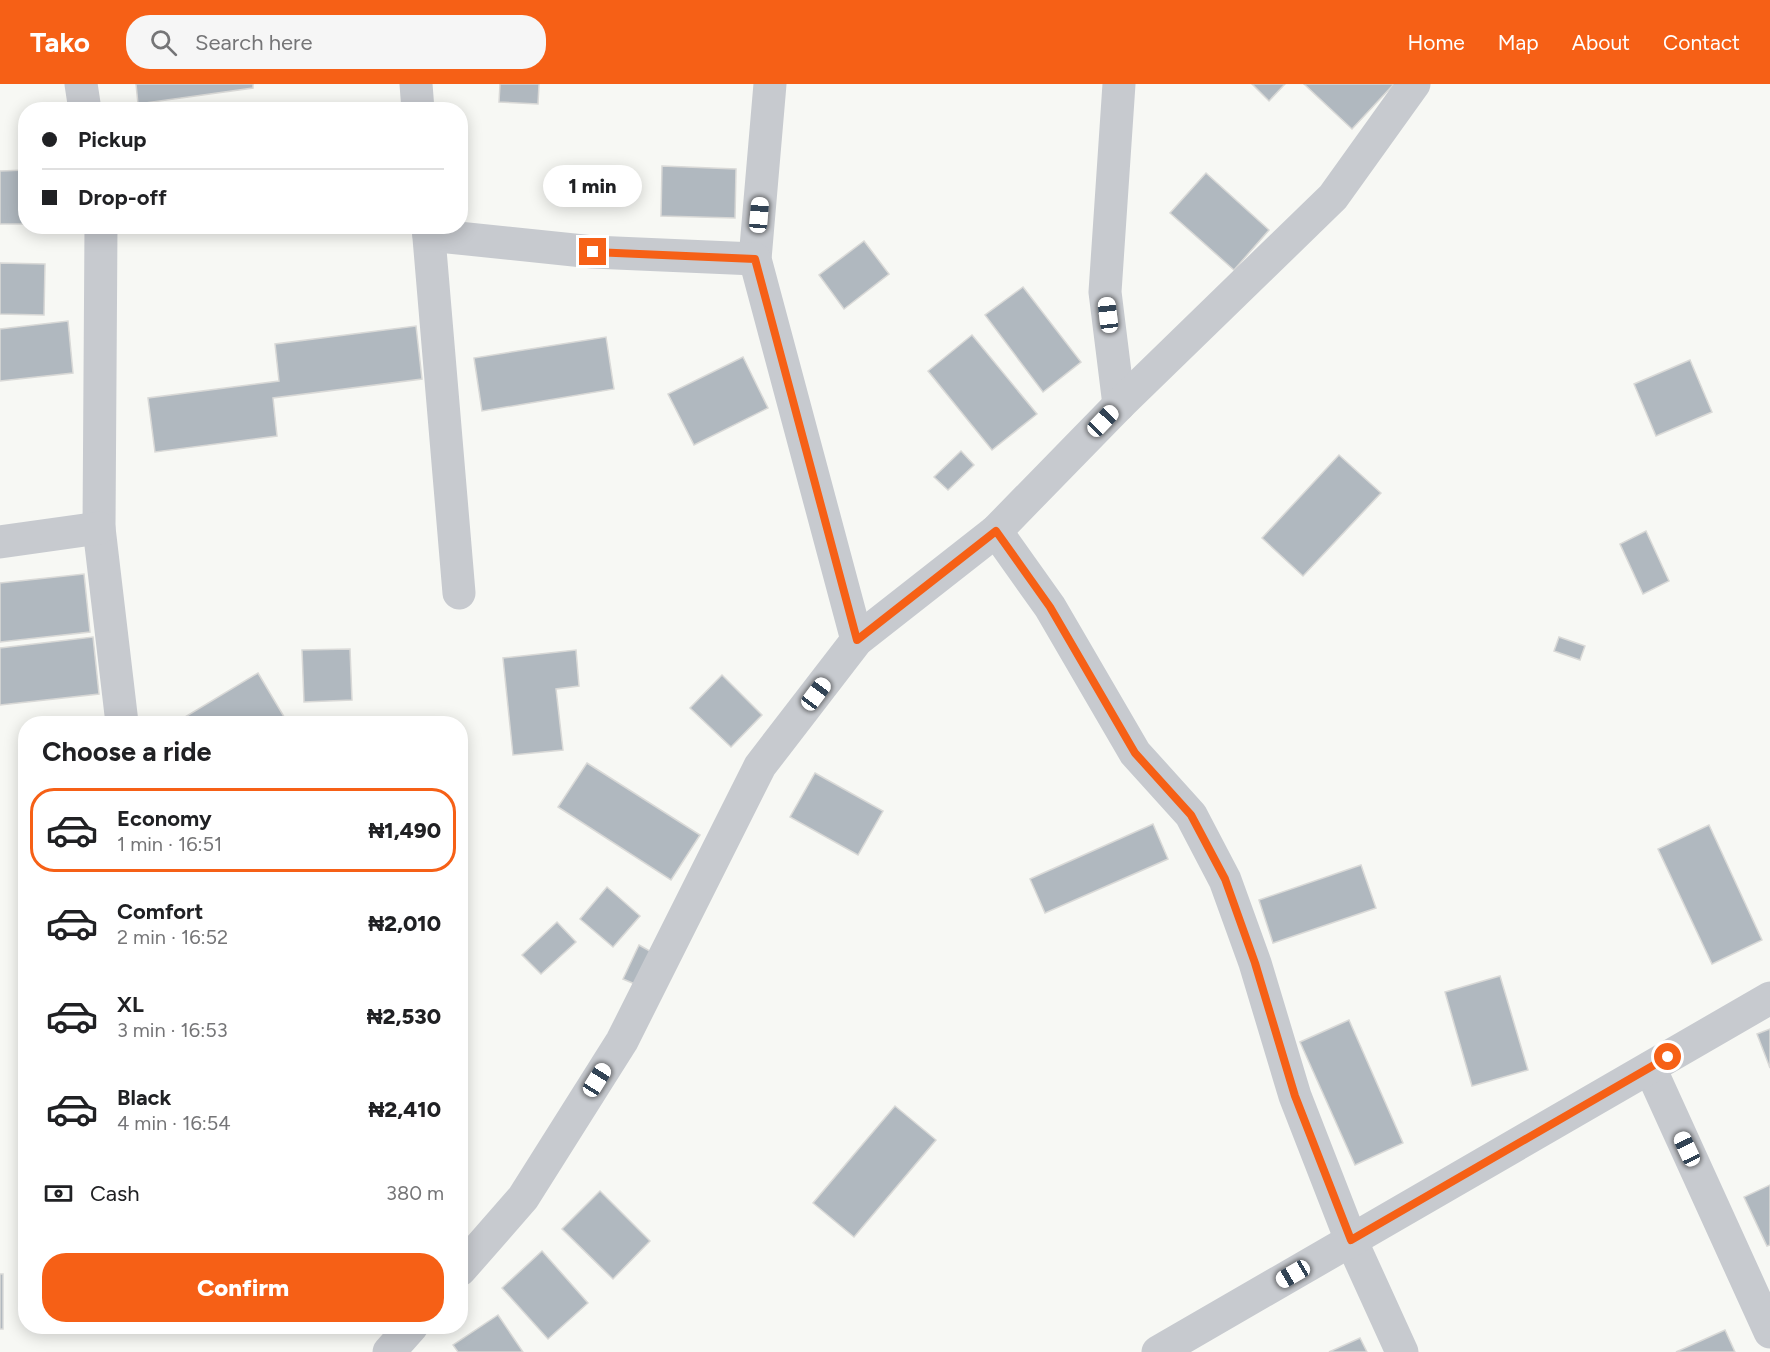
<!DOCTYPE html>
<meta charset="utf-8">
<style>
body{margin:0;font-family:Figtree,sans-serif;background:#f6f6f6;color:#202124;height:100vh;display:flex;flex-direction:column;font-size:22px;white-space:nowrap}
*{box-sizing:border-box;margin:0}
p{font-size:20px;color:#757577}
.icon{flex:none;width:33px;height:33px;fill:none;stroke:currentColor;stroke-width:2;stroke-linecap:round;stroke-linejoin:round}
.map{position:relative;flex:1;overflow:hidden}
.drawer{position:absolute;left:18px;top:632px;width:450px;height:618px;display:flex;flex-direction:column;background:#fff;border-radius:24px;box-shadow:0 3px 15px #0003}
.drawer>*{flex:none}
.banner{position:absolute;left:18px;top:18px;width:450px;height:132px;border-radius:24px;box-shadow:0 3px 15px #0003;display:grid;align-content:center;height:132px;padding:0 24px;background:#fff}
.end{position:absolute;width:27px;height:27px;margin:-14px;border:8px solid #f66016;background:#fff;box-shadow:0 0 0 3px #fff}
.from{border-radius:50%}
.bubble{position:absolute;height:42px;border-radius:21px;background:#fff;box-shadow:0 3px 15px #0003;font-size:20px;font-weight:800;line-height:42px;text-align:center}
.car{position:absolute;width:18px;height:36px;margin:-18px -9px;border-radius:8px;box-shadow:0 0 4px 2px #0007;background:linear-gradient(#fff 24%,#345 0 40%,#fff 0 76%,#345 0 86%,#fff 0)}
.banner b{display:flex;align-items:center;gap:21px;height:57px;font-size:22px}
.banner b+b{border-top:2px solid #e0e0e0}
.banner i{width:15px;height:15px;background:#202124}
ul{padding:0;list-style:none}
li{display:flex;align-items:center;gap:18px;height:84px;margin:0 12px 9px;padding:0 12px;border:3px solid transparent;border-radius:24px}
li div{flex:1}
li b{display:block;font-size:22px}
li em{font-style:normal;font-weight:800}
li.on{border-color:#f66016}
li>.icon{width:54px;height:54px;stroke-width:1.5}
h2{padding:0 24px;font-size:27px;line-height:72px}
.pay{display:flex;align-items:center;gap:15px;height:66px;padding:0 24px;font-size:22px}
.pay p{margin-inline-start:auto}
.action{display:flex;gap:12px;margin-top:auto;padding:12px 24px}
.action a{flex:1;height:69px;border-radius:24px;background:#f66016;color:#fff;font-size:24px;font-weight:800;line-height:69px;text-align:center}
header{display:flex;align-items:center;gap:36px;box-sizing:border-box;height:84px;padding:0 30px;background:#f66016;color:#fff}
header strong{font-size:28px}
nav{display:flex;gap:33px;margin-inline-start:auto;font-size:21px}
.search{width:420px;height:54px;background:#f6f6f6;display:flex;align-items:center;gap:15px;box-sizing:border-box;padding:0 21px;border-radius:24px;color:#757577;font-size:22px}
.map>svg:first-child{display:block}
.building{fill:#b0b8bf;stroke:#d9d9d7;stroke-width:1.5}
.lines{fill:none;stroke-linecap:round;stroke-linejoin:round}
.minor{stroke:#c7cacf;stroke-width:33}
.route{stroke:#f66016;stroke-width:8}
</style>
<header>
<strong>Tako</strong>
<div class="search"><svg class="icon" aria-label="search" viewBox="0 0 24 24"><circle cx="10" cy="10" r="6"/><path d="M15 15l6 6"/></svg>Search here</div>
<nav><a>Home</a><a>Map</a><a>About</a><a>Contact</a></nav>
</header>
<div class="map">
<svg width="1770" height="1268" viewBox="0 0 1770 1268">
<rect width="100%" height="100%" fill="#f7f8f4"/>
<g class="building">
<path d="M 136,0 L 253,0 L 253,4 L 138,20 Z"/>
<path d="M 500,0 L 539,0 L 538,20 L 499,18 Z"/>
<path d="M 1252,0 L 1285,0 L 1269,17 Z"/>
<path d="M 1304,0 L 1392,0 L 1393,1 L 1352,45 Z"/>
<path d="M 662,82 L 736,85 L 735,134 L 661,132 Z"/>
<path d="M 26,86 L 26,140 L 0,140 L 0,87 Z"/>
<path d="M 1206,89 L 1269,146 L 1234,186 L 1170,129 Z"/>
<path d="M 864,157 L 889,190 L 844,225 L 819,191 Z"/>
<path d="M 0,179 L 45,180 L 44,231 L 0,230 Z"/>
<path d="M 1023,203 L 1081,278 L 1043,308 L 985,231 Z"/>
<path d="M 68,237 L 73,289 L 0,297 L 0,245 Z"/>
<path d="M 416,242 L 422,295 L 273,314 L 277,352 L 155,368 L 148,314 L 279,297 L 275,260 Z"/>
<path d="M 972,251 L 1037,330 L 992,366 L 928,287 Z"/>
<path d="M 606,253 L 614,305 L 482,327 L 474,274 Z"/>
<path d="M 743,273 L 768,324 L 694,361 L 668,310 Z"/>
<path d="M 1690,276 L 1712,328 L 1656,352 L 1634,300 Z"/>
<path d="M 961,367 L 974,381 L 948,406 L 934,393 Z"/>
<path d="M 1339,371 L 1381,409 L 1303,492 L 1262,454 Z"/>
<path d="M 1646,447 L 1669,497 L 1643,510 L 1620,460 Z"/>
<path d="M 84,490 L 90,548 L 0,558 L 0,499 Z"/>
<path d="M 93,553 L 99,610 L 0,621 L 0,564 Z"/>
<path d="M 1559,553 L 1585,562 L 1580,576 L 1554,567 Z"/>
<path d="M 350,565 L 352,616 L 304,618 L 302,566 Z"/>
<path d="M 576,566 L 579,602 L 556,605 L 563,666 L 513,671 L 503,574 Z"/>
<path d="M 258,589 L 286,636 L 282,639 L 175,639 Z"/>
<path d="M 722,591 L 762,631 L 731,663 L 690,624 Z"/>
<path d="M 587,679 L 700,751 L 671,796 L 558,723 Z"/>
<path d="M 815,689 L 883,727 L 858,771 L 790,733 Z"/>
<path d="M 1153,740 L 1168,775 L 1045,829 L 1030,795 Z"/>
<path d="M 1709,741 L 1762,856 L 1712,880 L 1658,765 Z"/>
<path d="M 1361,781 L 1376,824 L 1273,859 L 1259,816 Z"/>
<path d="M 607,803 L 640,832 L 613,863 L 580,835 Z"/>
<path d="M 557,838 L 576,858 L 541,890 L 522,871 Z"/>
<path d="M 639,861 L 657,871 L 642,903 L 623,895 Z"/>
<path d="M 1500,892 L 1528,986 L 1472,1002 L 1445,908 Z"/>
<path d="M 1349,936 L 1403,1059 L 1355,1081 L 1300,958 Z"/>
<path d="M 1770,945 L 1770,984 L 1757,950 Z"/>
<path d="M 895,1022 L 936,1056 L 854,1153 L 813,1119 Z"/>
<path d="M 1770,1101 L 1770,1161 L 1767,1162 L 1744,1113 Z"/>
<path d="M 600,1107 L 650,1157 L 613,1195 L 562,1145 Z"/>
<path d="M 542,1167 L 588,1219 L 548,1255 L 502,1204 Z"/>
<rect x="0" y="1190" width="3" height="55"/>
<path d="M 498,1231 L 523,1268 L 458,1268 L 453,1261 Z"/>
<path d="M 1725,1246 L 1735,1268 L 1676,1268 Z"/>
<path d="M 1360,1254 L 1367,1268 L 1329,1268 Z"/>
</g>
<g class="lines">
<g class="minor">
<path d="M 81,0 L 85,26"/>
<path d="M 416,0 L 418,26"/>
<path d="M 770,0 L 755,175 L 857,556"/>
<path d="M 1119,0 L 1105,208 L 1119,321"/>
<path d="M 101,142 L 99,444 L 122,639"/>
<path d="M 428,142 L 459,509"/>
<path d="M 429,151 L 593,168 L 755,175"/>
<path d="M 996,447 L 1050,523 L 1135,669 L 1191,731 L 1225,796 L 1255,879 L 1295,1012 L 1351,1156 L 1402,1268"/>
<path d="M 0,458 L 99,444"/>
<path d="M 1650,984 L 1770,1248"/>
<path d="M 460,1186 L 523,1114 L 622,957 L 760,682 L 857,556 L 996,447 L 1119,321 L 1333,113 L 1414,0"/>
<path d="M 389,1268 L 412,1242"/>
<path d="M 1158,1268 L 1770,914"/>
</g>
</g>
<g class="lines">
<path class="route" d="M 593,168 L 755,175 L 857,556 L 996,447 L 1050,523 L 1135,669 L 1191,731 L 1225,795 L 1255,879 L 1295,1012 L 1351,1156 L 1668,973"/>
</g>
</svg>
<i class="end from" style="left:1668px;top:973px"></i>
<i class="end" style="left:593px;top:168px"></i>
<div class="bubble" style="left:543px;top:81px;width:99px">1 min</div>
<i class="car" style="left:759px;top:131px;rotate:5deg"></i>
<i class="car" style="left:1108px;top:231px;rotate:353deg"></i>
<i class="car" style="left:1103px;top:337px;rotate:44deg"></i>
<i class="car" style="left:816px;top:610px;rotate:37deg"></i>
<i class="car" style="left:597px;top:996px;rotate:32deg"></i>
<i class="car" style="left:1687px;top:1065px;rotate:335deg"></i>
<i class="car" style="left:1293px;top:1190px;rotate:240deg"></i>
<div class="banner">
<b><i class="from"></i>Pickup</b>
<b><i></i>Drop-off</b>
</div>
<section class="drawer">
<h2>Choose a ride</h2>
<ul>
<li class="on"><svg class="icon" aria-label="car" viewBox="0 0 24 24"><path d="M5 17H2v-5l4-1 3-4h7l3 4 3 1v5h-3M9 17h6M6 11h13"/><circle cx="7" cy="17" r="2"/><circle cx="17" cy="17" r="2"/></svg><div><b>Economy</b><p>1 min · 16:51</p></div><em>₦1,490</em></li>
<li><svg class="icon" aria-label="car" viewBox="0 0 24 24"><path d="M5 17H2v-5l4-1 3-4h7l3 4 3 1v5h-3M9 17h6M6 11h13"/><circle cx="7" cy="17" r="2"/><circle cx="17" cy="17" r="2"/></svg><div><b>Comfort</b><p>2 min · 16:52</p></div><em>₦2,010</em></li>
<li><svg class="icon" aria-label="car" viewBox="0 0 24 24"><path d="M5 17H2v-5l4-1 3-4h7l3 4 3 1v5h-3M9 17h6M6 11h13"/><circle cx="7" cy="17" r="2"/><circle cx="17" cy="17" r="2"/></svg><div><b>XL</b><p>3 min · 16:53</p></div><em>₦2,530</em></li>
<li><svg class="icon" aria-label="car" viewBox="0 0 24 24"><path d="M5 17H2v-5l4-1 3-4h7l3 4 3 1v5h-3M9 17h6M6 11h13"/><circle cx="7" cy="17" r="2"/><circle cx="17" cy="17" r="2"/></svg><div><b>Black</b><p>4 min · 16:54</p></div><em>₦2,410</em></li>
</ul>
<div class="pay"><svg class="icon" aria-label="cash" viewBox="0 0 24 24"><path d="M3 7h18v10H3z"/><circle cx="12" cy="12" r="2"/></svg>Cash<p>380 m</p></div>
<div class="action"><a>Confirm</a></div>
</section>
</div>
